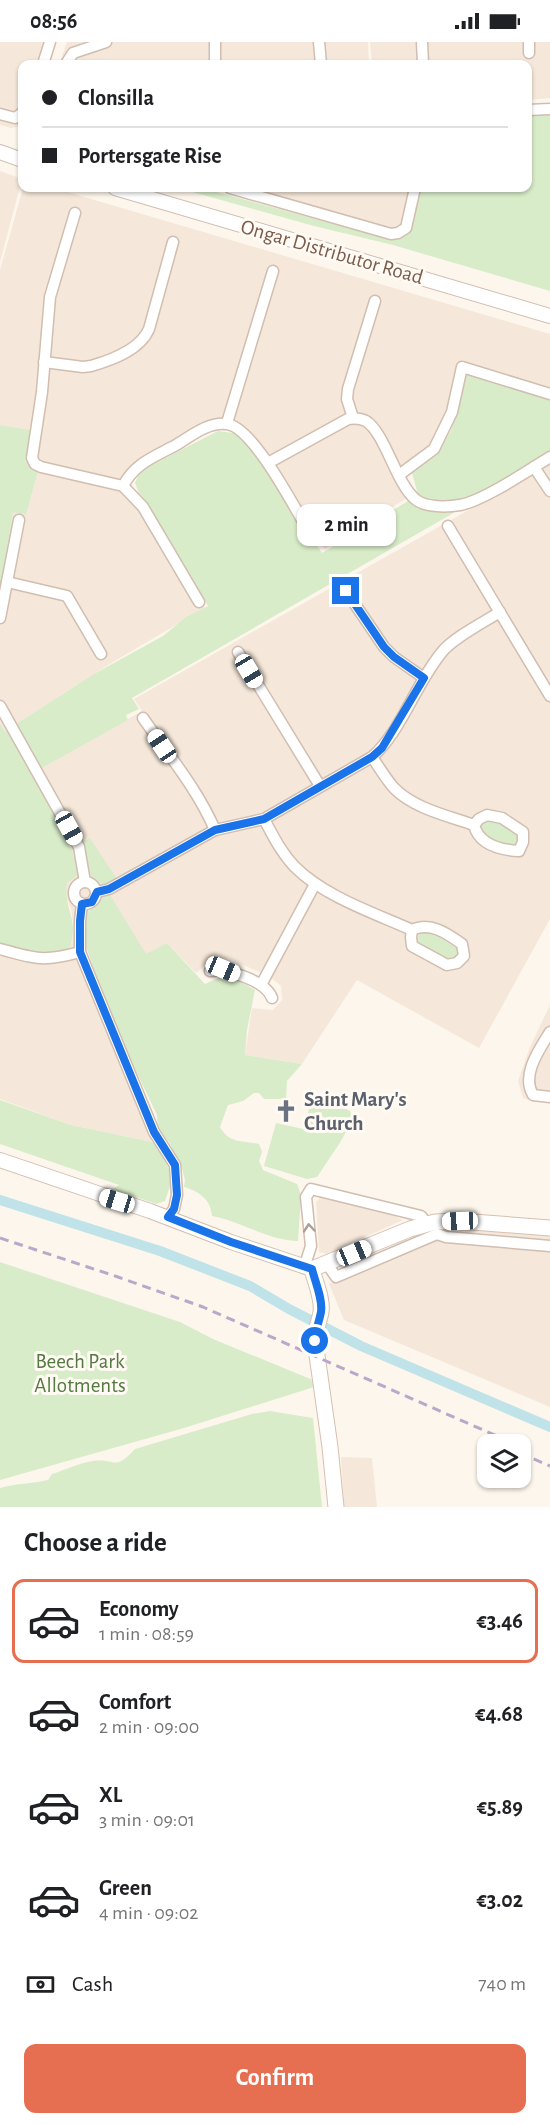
<!DOCTYPE html>
<meta charset="utf-8">
<style>
body{margin:0;font-family:"Alegreya Sans",sans-serif;background:#f2f2f2;color:#202124;height:100vh;display:flex;flex-direction:column;font-size:22px;white-space:nowrap}
*{box-sizing:border-box;margin:0}
p{font-size:20px;color:#757577}
.icon{flex:none;width:33px;height:33px;fill:none;stroke:currentColor;stroke-width:2;stroke-linecap:round;stroke-linejoin:round}
.map{position:relative;height:1465px;overflow:hidden}
.sheet{display:flex;flex-direction:column;background:#fff;flex:1}
.sheet>*{flex:none}
.guide{position:absolute;left:18px;top:18px;width:514px;height:132px;border-radius:12px;box-shadow:0 2px 4px #0004;display:grid;align-content:center;height:132px;padding:0 24px;background:#fff}
.controls{position:absolute;left:477px;top:1392px;display:grid;gap:12px}
.controls a{display:grid;place-items:center;width:54px;height:54px;border-radius:12px;background:#fff;box-shadow:0 2px 4px #0004;font-size:30px}
.end{position:absolute;width:27px;height:27px;margin:-14px;border:8px solid #1a73e8;background:#fff;box-shadow:0 0 0 3px #fff}
.from{border-radius:50%}
.bubble{position:absolute;height:42px;border-radius:12px;background:#fff;box-shadow:0 2px 4px #0004;font-size:20px;font-weight:600;line-height:42px;text-align:center}
.car{position:absolute;width:18px;height:36px;margin:-18px -9px;border-radius:8px;box-shadow:0 0 4px 2px #0007;background:linear-gradient(#fff 24%,#345 0 40%,#fff 0 76%,#345 0 86%,#fff 0)}
.guide b{display:flex;align-items:center;gap:21px;height:57px;font-size:22px}
.guide b+b{border-top:2px solid #e0e0e0}
.guide i{width:15px;height:15px;background:#202124}
ul{padding:0;list-style:none}
li{display:flex;align-items:center;gap:18px;height:84px;margin:0 12px 9px;padding:0 12px;border:3px solid transparent;border-radius:12px}
li div{flex:1}
li b{display:block;font-size:22px}
li em{font-style:normal;font-weight:600}
li.current{border-color:#e76f51}
li>.icon{width:54px;height:54px;stroke-width:1.5}
h2{padding:0 24px;font-size:27px;line-height:72px}
.pay{display:flex;align-items:center;gap:15px;height:66px;padding:0 24px;font-size:22px}
.pay p{margin-inline-start:auto}
.button{display:flex;gap:12px;margin-top:auto;padding:12px 24px}
.button a{flex:1;height:69px;border-radius:12px;background:#e76f51;color:#fff;font-size:24px;font-weight:600;line-height:69px;text-align:center}
.status{display:flex;justify-content:space-between;align-items:center;height:42px;padding:0 30px;background:#fff;direction:ltr}
.status svg{height:16px;fill:currentColor}
.map>svg:first-child{display:block}
.residential{fill:#f5e8da}
.green{fill:#d8ecc9}
.lines{fill:none;stroke-linecap:round;stroke-linejoin:round}
.canal{stroke:#bfe3e8;stroke-width:10}
.minor-casing{stroke:#d1beb0;stroke-width:13}
.tertiary-casing{stroke:#d1beb0;stroke-width:16}
.secondary-casing{stroke:#d6c0b0;stroke-width:17}
.minor{stroke:#fff;stroke-width:10}
.tertiary{stroke:#fff;stroke-width:14}
.secondary{stroke:#fff;stroke-width:15}
.rail{stroke:#b9a8c9;stroke-width:3;stroke-dasharray:9 6;stroke-linecap:butt}
.oneway{stroke:#af9d94}
.route{stroke:#1a73e8;stroke-width:8}
.labels{text-anchor:middle;dominant-baseline:central;stroke-width:6;stroke-linejoin:round;paint-order:stroke}
.street-label{font-size:21px;fill:#7a5c4d;stroke:#fffaf3}
.worship-label{font-size:21px;font-weight:bold;fill:#5b616d;stroke:#fffaf3;text-anchor:start}
.park-label{font-size:21px;fill:#537a41;stroke:#fffaf3}
</style>
<div class="status"><b>08:56</b><svg viewBox="0 0 49 12"><path d="M0 12V9h3v3zM5 12V6h3v6zM10 12V3h3v9zM15 12V0h3v12zM26 1h20v11H26zM47 4h2v5h-2z"/></svg></div>
<div class="map">
<svg width="550" height="1465" viewBox="0 0 550 1465">
<rect width="100%" height="100%" fill="#fdf6ec"/>
<g class="residential">
<path d="M 0,0 L 56,0 L 50,22 L 22,22 L 22,84 L 11,86 L 0,83 Z"/>
<path d="M 67,0 L 368,0 L 369,22 L 59,22 Z"/>
<path d="M 370,0 L 550,0 L 550,56 L 528,58 L 528,22 L 372,22 Z"/>
<path d="M 0,129 L 22,137 L 0,220 Z"/>
<path d="M 23,146 L 54,146 L 550,292 L 550,350 L 462,325 L 434,407 L 398,433 L 412,453 L 325,507 L 308,488 L 268,420 L 227,381 L 137,424 L 123,444 L 153,484 L 205,566 L 113,620 L 5,689 L 0,682 L 0,551 L 13,469 L 26,473 L 38,430 L 25,419 L 31,388 L 0,383 L 0,228 Z"/>
<path d="M 210,146 L 416,146 L 405,190 L 286,167 Z"/>
<path d="M 550,422 L 550,877 L 479,1006 L 357,938 L 302,1022 L 245,1013 L 252,966 L 273,968 L 282,958 L 281,944 L 270,935 L 228,916 L 209,920 L 196,931 L 167,901 L 146,913 L 83,897 L 70,908 L 74,887 L 71,867 L 65,851 L 72,808 L 33,731 L 142,669 L 134,657 Z"/>
<path d="M 0,893 L 59,907 L 82,922 L 112,995 L 130,1046 L 152,1100 L 71,1083 L 0,1057 Z"/>
<path d="M 550,963 L 550,1060 L 534,1060 L 523,1056 L 518,1039 L 530,1005 Z"/>
<path d="M 320,1156 L 383,1169 L 403,1178 L 327,1212 L 319,1210 L 316,1160 Z"/>
<path d="M 441,1186 L 550,1193 L 550,1365 L 344,1278 L 329,1242 L 440,1194 Z"/>
<path d="M 341,1415 L 372,1416 L 377,1465 L 344,1465 Z"/>
</g>
<g class="green">
<path d="M 550,68 L 550,249 L 393,203 L 314,184 L 178,146 L 202,146 L 382,195 L 405,192 L 418,146 L 528,146 L 528,69 Z"/>
<path d="M 473,333 L 550,351 L 550,412 L 450,473 L 132,656 L 139,667 L 126,673 L 128,678 L 33,731 L 72,808 L 78,833 L 67,841 C 64,856 71,869 73,884 C 74,891 71,900 70,908 L 50,913 L 0,903 L 0,682 L 5,689 L 94,632 L 163,594 L 186,575 L 208,564 L 147,460 L 139,451 L 135,441 L 140,429 L 218,389 L 233,391 L 247,400 L 322,511 L 418,453 L 412,431 L 437,413 L 451,388 L 464,334 Z"/>
<path d="M 0,383 L 31,388 L 25,419 L 38,430 L 26,473 L 13,470 L 0,551 Z"/>
<path d="M 487,773 L 523,790 L 519,809 L 476,792 L 479,777 Z"/>
<path d="M 81,792 L 85,799 L 90,796 L 117,837 L 104,842 L 95,840 C 86,826 84,809 77,794 Z"/>
<path d="M 109,851 L 146,912 L 167,901 L 205,942 C 231,929 232,935 255,948 L 247,988 L 245,1013 L 302,1022 L 287,1039 L 286,1057 L 264,1057 L 259,1051 L 254,1051 L 243,1059 L 228,1063 L 220,1085 C 230,1102 241,1098 259,1102 L 262,1110 L 259,1119 L 263,1128 L 297,1142 L 301,1153 L 298,1199 C 270,1199 240,1179 212,1174 C 211,1157 198,1149 184,1145 L 185,1138 L 182,1127 L 169,1100 L 158,1089 L 157,1073 L 117,989 L 83,897 C 84,873 89,865 109,851 Z"/>
<path d="M 424,888 L 441,896 L 458,907 L 460,916 C 449,920 426,908 418,899 L 419,891 Z"/>
<path d="M 314,1050 L 350,1069 L 353,1077 L 341,1099 L 317,1135 L 307,1137 L 264,1124 L 276,1081 L 303,1087 Z"/>
<path d="M 0,1058 L 71,1083 L 152,1100 L 162,1113 L 169,1127 L 170,1144 L 165,1159 L 156,1162 L 133,1154 L 109,1149 L 119,1143 L 0,1102 Z"/>
<path d="M 0,1220 L 180,1280 L 213,1297 L 308,1336 L 311,1337 L 314,1345 L 184,1386 L 0,1438 Z"/>
<path d="M 270,1369 L 313,1376 L 322,1465 L 0,1465 L 0,1446 C 17,1441 31,1442 48,1438 L 52,1432 C 65,1428 79,1421 93,1419 C 115,1416 114,1430 135,1407 L 252,1372 Z"/>
</g>
<g class="lines">
<path class="canal" d="M 0,1158 L 160,1209 L 250,1244 L 289,1267 L 361,1304 L 550,1385"/>
<g class="minor-casing">
<g id="minor">
<path d="M 215,0 L 215,22"/>
<path d="M 319,0 L 321,22"/>
<path d="M 422,0 L 423,22"/>
<path d="M 529,0 L 529,11"/>
<path d="M 43,22 L 50,0"/>
<path d="M 66,22 L 73,11 L 106,0"/>
<path d="M 528,68 L 550,67"/>
<path d="M 0,72 L 15,76 L 22,71"/>
<path d="M 230,146 L 391,192 L 398,191 L 406,186 L 415,146"/>
<path d="M 75,171 L 50,255 L 42,350 L 32,416 L 35,422 L 41,425 L 123,444 L 143,465 L 199,560"/>
<path d="M 44,320 L 83,325 L 91,324 C 112,318 140,308 149,287 L 173,200"/>
<path d="M 353,376 L 347,357 L 348,347 L 375,259"/>
<path d="M 227,381 L 273,229"/>
<path d="M 268,421 L 348,377 C 354,376 360,376 366,379 C 385,391 396,441 415,457 C 425,466 448,465 460,463 C 483,459 529,428 550,415"/>
<path d="M 534,425 L 550,449"/>
<path d="M 399,433 L 434,407 L 452,370 L 462,325 L 550,352"/>
<path d="M 123,444 C 135,421 154,415 176,403 C 191,394 208,380 226,382 C 252,383 294,465 308,488"/>
<path d="M 448,484 L 550,654"/>
<path d="M 7,540 L 67,554 L 101,612"/>
<path d="M 346,549 L 384,605 L 394,615 L 424,636"/>
<path d="M 0,576 L 19,478"/>
<path d="M 238,610 L 320,744"/>
<path d="M 0,664 L 79,805 L 85,840"/>
<path d="M 143,676 C 168,712 198,748 215,788"/>
<path d="M 372,715 C 379,725 386,737 394,746 C 413,766 448,774 474,783"/>
<path d="M 487,773 L 502,776 L 523,790 L 523,800 L 519,809 C 501,808 479,803 474,783 L 479,777 Z"/>
<path d="M 264,777 C 273,794 281,810 294,824 C 323,854 374,871 412,888 C 430,879 448,892 462,902 L 464,914 L 457,921 L 447,923 L 412,904 L 411,895 L 412,888"/>
<circle cx="85" cy="851" r="11"/>
<path d="M 97,850 L 109,847 L 215,788 L 264,777 L 372,715 C 401,690 416,641 442,610 C 453,596 484,580 500,570"/>
<path d="M 82,862 L 80,879 L 80,910 L 154,1090 L 175,1123 L 177,1153 L 174,1167 L 168,1175"/>
<path d="M 0,907 C 35,917 44,920 80,910"/>
<path d="M 210,929 C 227,926 266,939 272,956"/>
<path d="M 261,943 L 315,842"/>
<path d="M 550,990 C 539,1008 521,1033 533,1053 L 550,1055"/>
<path d="M 327,1222 L 336,1235 L 437,1192 L 446,1195 L 550,1204"/>
<path d="M 304,1226 L 311,1204 L 306,1155 L 311,1147 L 421,1174 L 427,1182"/>
</g>
</g>
<g class="tertiary-casing">
<g id="tertiary">
<path d="M 0,110 L 22,118"/>
<path d="M 115,146 L 550,274"/>
<path d="M 0,1118 L 150,1169 L 231,1200 L 312,1227"/>
</g>
</g>
<g class="secondary-casing">
<path id="secondary" d="M 336,1465 L 330,1405 L 315,1299 C 315,1288 319,1281 321,1270 C 323,1257 315,1240 312,1227 L 410,1187 L 435,1180 L 460,1179 L 550,1186"/>
</g>
<use href="#minor" class="minor"/>
<use href="#tertiary" class="tertiary"/>
<use href="#secondary" class="secondary"/>
<g class="rail">
<path d="M 0,1196 L 118,1235 L 203,1265 L 515,1402"/>
<path d="M 520,1411 L 550,1424"/>
</g>
</g>
<defs><path id="oneway-chevron" d="M-2-3.5L2.5 0L-2 3.5" fill="none" stroke-width="1.6" stroke-linecap="round" stroke-linejoin="round" transform="scale(1.5)"/></defs>
<use class="oneway" href="#oneway-chevron" transform="translate(309 1186) rotate(-95)"/>
<g class="lines">
<path class="route" d="M 315,1299 C 315,1288 319,1281 321,1270 C 323,1257 315,1240 312,1227 L 231,1200 L 168,1175 L 174,1167 L 177,1153 L 175,1123 L 154,1090 L 80,910 L 80,879 L 82,862 L 92,860 L 97,850 L 109,847 L 215,788 L 264,777 L 372,715 L 382,706 L 424,636 L 394,615 L 384,605 L 346,549"/>
</g>
<defs>
<g id="church-bare" transform="scale(1.8)"><path d="M-1.2-6h2.4v3.5h3.3v2.4h-3.3V6h-2.4V-.1h-3.3v-2.4h3.3Z" fill="#6b7280" stroke="#fffaf3" stroke-width="2.5" paint-order="stroke"/></g>
</defs>
<g fill-rule="evenodd">
<use href="#church-bare" x="286" y="1069"/>
</g>
<g class="labels">
<g class="street-label">
<text transform="translate(332 210) rotate(16)">Ongar Distributor Road</text>
</g>
<g class="worship-label">
<text x="304" y="1057">Saint Mary's<tspan x="304" dy="24">Church</tspan></text>
</g>
<g class="park-label">
<text x="80" y="1319">Beech Park<tspan x="80" dy="24">Allotments</tspan></text>
</g>
</g>
</svg>
<div class="controls">
<a><svg class="icon" aria-label="layers" viewBox="0 0 24 24"><path d="M12 4l9 5-9 5-9-5zM3 14l9 5 9-5"/></svg></a>
</div>
<i class="end from" style="left:315px;top:1299px"></i>
<i class="end" style="left:346px;top:549px"></i>
<div class="bubble" style="left:297px;top:462px;width:99px">2 min</div>
<i class="car" style="left:249px;top:629px;rotate:149deg"></i>
<i class="car" style="left:162px;top:704px;rotate:326deg"></i>
<i class="car" style="left:69px;top:786px;rotate:151deg"></i>
<i class="car" style="left:223px;top:927px;rotate:113deg"></i>
<i class="car" style="left:117px;top:1159px;rotate:287deg"></i>
<i class="car" style="left:460px;top:1179px;rotate:268deg"></i>
<i class="car" style="left:354px;top:1211px;rotate:67deg"></i>
<div class="guide">
<b><i class="from"></i>Clonsilla</b>
<b><i></i>Portersgate Rise</b>
</div>
</div>
<section class="sheet">
<h2>Choose a ride</h2>
<ul>
<li class="current"><svg class="icon" aria-label="car" viewBox="0 0 24 24"><path d="M5 17H2v-5l4-1 3-4h7l3 4 3 1v5h-3M9 17h6M6 11h13"/><circle cx="7" cy="17" r="2"/><circle cx="17" cy="17" r="2"/></svg><div><b>Economy</b><p>1 min · 08:59</p></div><em>€3.46</em></li>
<li><svg class="icon" aria-label="car" viewBox="0 0 24 24"><path d="M5 17H2v-5l4-1 3-4h7l3 4 3 1v5h-3M9 17h6M6 11h13"/><circle cx="7" cy="17" r="2"/><circle cx="17" cy="17" r="2"/></svg><div><b>Comfort</b><p>2 min · 09:00</p></div><em>€4.68</em></li>
<li><svg class="icon" aria-label="car" viewBox="0 0 24 24"><path d="M5 17H2v-5l4-1 3-4h7l3 4 3 1v5h-3M9 17h6M6 11h13"/><circle cx="7" cy="17" r="2"/><circle cx="17" cy="17" r="2"/></svg><div><b>XL</b><p>3 min · 09:01</p></div><em>€5.89</em></li>
<li><svg class="icon" aria-label="car" viewBox="0 0 24 24"><path d="M5 17H2v-5l4-1 3-4h7l3 4 3 1v5h-3M9 17h6M6 11h13"/><circle cx="7" cy="17" r="2"/><circle cx="17" cy="17" r="2"/></svg><div><b>Green</b><p>4 min · 09:02</p></div><em>€3.02</em></li>
</ul>
<div class="pay"><svg class="icon" aria-label="cash" viewBox="0 0 24 24"><path d="M3 7h18v10H3z"/><circle cx="12" cy="12" r="2"/></svg>Cash<p>740 m</p></div>
<div class="button"><a>Confirm</a></div>
</section>
